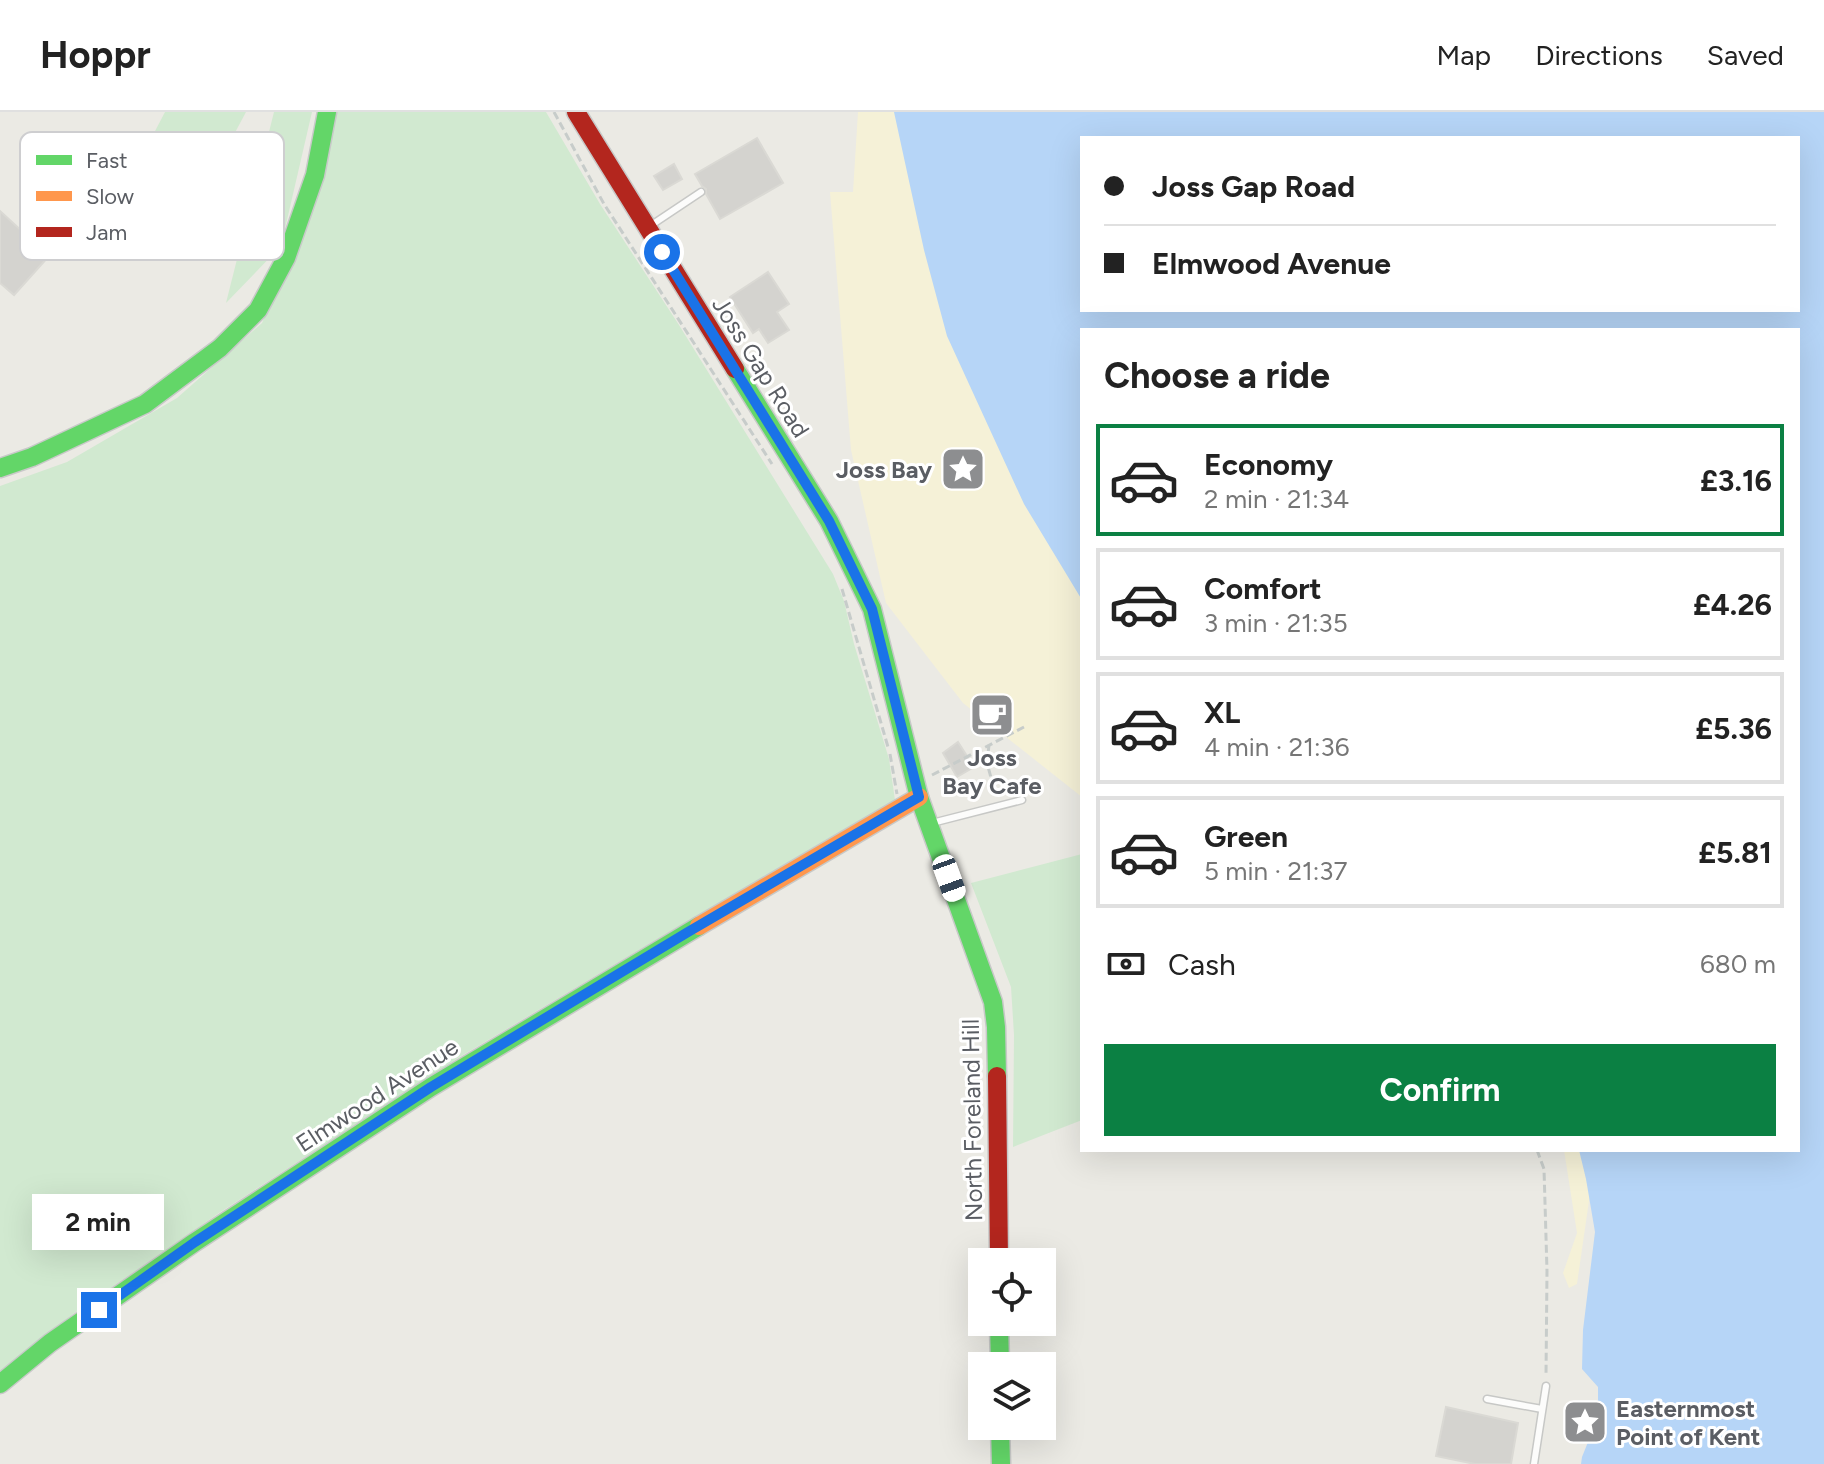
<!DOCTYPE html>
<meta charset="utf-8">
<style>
body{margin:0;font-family:Figtree,sans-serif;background:#f6f6f6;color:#222;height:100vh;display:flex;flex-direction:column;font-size:30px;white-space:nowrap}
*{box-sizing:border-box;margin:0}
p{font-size:26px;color:#767676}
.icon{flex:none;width:44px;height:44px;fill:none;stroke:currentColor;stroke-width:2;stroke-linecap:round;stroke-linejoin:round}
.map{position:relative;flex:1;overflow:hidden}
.side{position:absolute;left:1080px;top:216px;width:720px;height:824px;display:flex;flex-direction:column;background:#fff;border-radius:0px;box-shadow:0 8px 32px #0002}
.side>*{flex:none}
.top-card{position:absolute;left:1080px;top:24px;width:720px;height:176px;border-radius:0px;box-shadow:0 8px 32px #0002;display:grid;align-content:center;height:176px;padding:0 24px;background:#fff}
.tools{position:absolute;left:968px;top:1136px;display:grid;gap:16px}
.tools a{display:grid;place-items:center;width:88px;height:88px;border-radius:0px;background:#fff;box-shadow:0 8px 32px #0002;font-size:40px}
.end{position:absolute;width:36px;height:36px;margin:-18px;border:10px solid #1a73e8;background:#fff;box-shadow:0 0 0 4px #fff}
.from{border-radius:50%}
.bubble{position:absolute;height:56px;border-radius:0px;background:#fff;box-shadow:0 8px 32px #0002;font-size:26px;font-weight:700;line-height:56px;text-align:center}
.car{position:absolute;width:24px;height:48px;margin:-24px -12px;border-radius:10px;box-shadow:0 0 6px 2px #0007;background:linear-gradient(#fff 24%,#345 0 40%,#fff 0 76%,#345 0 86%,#fff 0)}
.top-card b{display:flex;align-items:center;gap:28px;height:76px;font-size:30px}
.top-card b+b{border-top:2px solid #e0e0e0}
.top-card i{width:20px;height:20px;background:#222}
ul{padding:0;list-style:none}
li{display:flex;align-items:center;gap:24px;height:112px;margin:0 16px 12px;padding:0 8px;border:4px solid #e0e0e0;border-radius:0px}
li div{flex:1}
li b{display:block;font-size:30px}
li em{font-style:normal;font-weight:700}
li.on{border-color:#0b8043}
li>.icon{width:72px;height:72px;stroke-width:1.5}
h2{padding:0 24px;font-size:36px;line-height:96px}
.pay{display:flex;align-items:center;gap:20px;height:88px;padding:0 24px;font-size:30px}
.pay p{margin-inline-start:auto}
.primary-button{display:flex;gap:16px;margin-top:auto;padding:16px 24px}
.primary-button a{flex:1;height:92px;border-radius:0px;background:#0b8043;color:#fff;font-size:32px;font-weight:700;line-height:92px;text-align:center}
header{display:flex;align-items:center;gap:48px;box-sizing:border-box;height:112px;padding:0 40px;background:#fff;border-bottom:2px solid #e0e0e0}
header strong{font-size:38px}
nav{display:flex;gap:44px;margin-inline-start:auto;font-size:28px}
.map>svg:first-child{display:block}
.green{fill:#d1e9d0}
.sand{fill:#f5f1d7}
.water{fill:#b6d5f7;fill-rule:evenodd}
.building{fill:#d4d3cf;stroke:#dad9d4;stroke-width:2}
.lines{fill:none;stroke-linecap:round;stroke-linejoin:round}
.lane-casing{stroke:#c7c8c6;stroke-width:9}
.fast-casing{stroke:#c8c9c8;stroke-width:21}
.slow-casing{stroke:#c8c9c8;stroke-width:21}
.jam-casing{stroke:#c8c9c8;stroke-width:21}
.path{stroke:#c7ccca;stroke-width:3;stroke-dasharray:8 4;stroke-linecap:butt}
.lane{stroke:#fcfcfb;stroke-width:6}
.fast{stroke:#63d668;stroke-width:18}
.slow{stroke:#ff974d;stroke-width:18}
.jam{stroke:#b3261e;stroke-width:18}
.route{stroke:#1a73e8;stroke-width:10}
.labels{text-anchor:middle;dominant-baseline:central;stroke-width:6;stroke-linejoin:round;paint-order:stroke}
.street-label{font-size:24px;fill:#5a5d63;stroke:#fff}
.poi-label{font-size:24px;font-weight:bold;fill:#5a5d63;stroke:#fff;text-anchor:end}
.key{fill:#fff;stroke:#ceced0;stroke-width:2}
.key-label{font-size:22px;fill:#5a5d63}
</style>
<header>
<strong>Hoppr</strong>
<nav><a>Map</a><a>Directions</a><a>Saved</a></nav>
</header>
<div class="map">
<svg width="1824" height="1352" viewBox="0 0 1824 1352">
<rect width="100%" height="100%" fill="#ebeae4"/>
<g class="green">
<path d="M 165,0 L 246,0 L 193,99 L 147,128 L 129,69 Z"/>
<path d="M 274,0 L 312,0 L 281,134 L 226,191 Z"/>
<path d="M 337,0 L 546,0 L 600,92 L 679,213 L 833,462 L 844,489 L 854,532 L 889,647 L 895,688 L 806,743 L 669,820 L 458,946 L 219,1101 L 73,1202 L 0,1260 L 0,374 L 67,350 L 177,286 L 262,211 L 291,146 L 319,64 Z"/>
<path d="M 1082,742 L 1082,1008 L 1013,1035 L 1014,923 L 1011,875 L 971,771 Z"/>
</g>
<g class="sand">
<path d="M 858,0 L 918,0 L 1082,376 L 1082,685 L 963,591 L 886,491 L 851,338 L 830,80 L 853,80 Z"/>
<path d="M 1564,1038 L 1580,1038 L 1590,1082 L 1577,1172 L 1569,1176 L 1563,1161 L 1577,1121 Z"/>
</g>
<path class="water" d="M 894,0 L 1824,0 L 1824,1352 L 1581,1352 L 1582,1345 L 1598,1305 L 1598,1275 L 1582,1257 L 1583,1218 L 1595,1120 L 1586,1067 L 1579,1038 L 1798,1038 L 1798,218 L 1082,218 L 1082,488 L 1024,392 L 947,224 L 924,138 ZM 1082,26 L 1798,26 L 1798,198 L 1082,198 Z"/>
<g class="building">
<path d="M 757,26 L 783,71 L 720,107 L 706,82 L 706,77 L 702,74 L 695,62 Z"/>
<path d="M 674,52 L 682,67 L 663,78 L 654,64 Z"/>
<path d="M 0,99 L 49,144 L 14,183 L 0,171 Z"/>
<path d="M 768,160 L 789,192 L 777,200 L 789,218 L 768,231 L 759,217 L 753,221 L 730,185 Z"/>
<path d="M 985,589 L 1007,605 L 998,617 L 976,601 Z"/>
<path d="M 958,630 L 974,655 L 957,665 L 943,641 Z"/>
<path d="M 1446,1295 L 1518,1311 L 1511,1352 L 1475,1352 L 1436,1344 Z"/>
</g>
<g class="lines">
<g class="lane-casing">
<g id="lane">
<path d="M 650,114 L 701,80"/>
<path d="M 932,711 L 1022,688"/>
<path d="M 1487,1287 L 1542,1297"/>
<path d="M 1534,1352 L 1546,1274"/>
</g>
</g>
<g class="fast-casing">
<g id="fast">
<path d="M 735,257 L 829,409 L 872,497 L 919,685 L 993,890 L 996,915 L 997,964"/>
<path d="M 0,356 L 32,345 L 145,292 L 220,236 L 258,198 L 286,146 L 315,63 L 327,0"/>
<path d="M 999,1210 L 1000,1254"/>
<path d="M 0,1272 L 50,1231 L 195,1130 L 431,975 L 699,814"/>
<path d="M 1000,1314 L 1001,1352"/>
</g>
</g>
<g class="slow-casing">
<path id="slow" d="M 699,814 L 919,685"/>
</g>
<g class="jam-casing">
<g id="jam">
<path d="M 576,0 L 735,257"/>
<path d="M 997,964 L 999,1150"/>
</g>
</g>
<g class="path">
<path d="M 554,0 L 604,92 L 772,352"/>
<path d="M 842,477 L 888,635"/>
<path d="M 989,633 L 987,651 L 993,673 L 1005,681"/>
<path d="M 890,642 L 897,682"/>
<path d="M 932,663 L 1024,615"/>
<path d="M 1537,1038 L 1544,1057 L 1547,1159 L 1546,1263"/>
</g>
<use href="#lane" class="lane"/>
<use href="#fast" class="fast"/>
<use href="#slow" class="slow"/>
<use href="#jam" class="jam"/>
</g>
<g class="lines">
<path class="route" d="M 99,1198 L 195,1130 L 431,975 L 688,820 L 919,685 L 872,497 L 829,409 L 662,140"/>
</g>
<defs>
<g id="sight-square" transform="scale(2.3)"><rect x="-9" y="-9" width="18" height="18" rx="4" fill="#8d8e90" stroke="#fff"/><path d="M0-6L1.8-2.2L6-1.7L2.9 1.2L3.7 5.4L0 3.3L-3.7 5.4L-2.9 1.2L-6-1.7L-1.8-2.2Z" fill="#fff"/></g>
<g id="cafe-square" transform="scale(2.3)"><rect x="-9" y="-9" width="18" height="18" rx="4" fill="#8d8e90" stroke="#fff"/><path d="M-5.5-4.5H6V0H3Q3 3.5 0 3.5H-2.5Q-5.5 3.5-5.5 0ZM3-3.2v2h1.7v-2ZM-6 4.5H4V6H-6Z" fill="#fff"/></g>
</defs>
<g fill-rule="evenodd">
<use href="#sight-square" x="963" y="357"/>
<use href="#cafe-square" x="992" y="603"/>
<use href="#sight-square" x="1585" y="1310"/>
</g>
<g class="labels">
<g class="street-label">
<text transform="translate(761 255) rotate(58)">Joss Gap Road</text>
<text transform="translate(377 983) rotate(-33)">Elmwood Avenue</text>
<text transform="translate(972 1008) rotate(-91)">North Foreland Hill</text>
</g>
<g class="poi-label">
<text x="932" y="357">Joss Bay</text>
<text x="992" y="645" text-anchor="middle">Joss<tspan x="992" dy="28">Bay Cafe</tspan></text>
<text x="1616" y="1296" text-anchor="start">Easternmost<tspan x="1616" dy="28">Point of Kent</tspan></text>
</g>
</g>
<rect x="20" y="20" width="264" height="128" rx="12" class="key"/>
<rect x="36" y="43" width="36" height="10" fill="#63d668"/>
<rect x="36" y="79" width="36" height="10" fill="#ff974d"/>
<rect x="36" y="115" width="36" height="10" fill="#b3261e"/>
<g class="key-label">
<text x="86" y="56">Fast</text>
<text x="86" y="92">Slow</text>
<text x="86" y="128">Jam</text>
</g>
</svg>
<div class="tools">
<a><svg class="icon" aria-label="locate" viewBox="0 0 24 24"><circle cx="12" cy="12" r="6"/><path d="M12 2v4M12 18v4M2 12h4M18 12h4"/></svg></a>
<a><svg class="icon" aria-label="layers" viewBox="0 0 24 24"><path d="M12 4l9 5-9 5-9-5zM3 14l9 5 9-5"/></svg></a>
</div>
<i class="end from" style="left:662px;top:140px"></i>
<i class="end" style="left:99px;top:1198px"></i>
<div class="bubble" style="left:32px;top:1082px;width:132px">2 min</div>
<i class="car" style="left:949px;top:766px;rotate:160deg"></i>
<div class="top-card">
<b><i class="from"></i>Joss Gap Road</b>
<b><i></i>Elmwood Avenue</b>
</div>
<section class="side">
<h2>Choose a ride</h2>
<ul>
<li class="on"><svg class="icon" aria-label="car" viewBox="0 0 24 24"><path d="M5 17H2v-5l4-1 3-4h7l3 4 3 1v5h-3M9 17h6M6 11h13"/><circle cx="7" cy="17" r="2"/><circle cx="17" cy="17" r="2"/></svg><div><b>Economy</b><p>2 min · 21:34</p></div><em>£3.16</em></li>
<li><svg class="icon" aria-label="car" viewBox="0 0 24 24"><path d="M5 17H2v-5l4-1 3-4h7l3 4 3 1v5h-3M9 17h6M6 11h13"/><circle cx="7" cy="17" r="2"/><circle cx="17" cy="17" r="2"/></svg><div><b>Comfort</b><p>3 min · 21:35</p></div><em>£4.26</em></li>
<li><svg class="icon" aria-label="car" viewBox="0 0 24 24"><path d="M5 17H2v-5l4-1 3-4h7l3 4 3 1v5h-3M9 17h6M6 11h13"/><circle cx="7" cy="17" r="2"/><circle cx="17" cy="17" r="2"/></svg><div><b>XL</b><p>4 min · 21:36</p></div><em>£5.36</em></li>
<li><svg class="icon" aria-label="car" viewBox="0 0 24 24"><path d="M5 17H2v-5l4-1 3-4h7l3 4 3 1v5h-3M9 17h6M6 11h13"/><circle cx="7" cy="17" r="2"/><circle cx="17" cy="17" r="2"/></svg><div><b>Green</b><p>5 min · 21:37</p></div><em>£5.81</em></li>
</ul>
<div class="pay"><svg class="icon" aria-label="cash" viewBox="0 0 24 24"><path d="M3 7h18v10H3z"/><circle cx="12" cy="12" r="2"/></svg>Cash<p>680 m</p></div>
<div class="primary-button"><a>Confirm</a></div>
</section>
</div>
